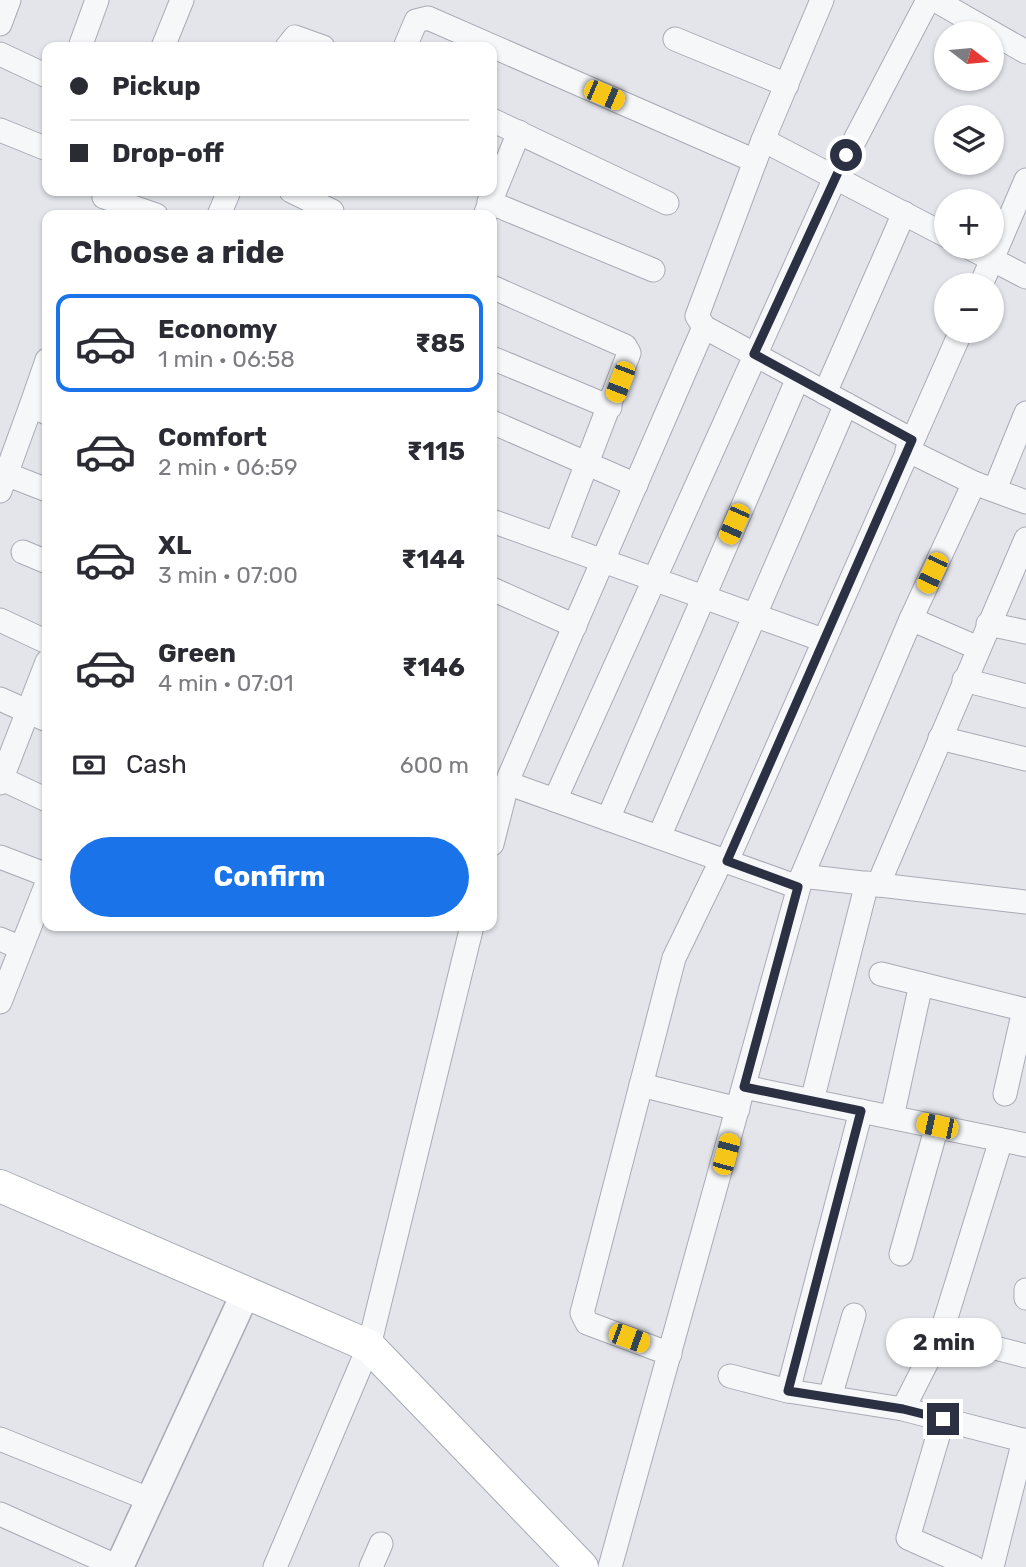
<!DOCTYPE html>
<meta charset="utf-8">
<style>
body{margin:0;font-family:Rubik,sans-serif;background:#f2f2f3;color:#2b2b33;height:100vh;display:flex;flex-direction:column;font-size:26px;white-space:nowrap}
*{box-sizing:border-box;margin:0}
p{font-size:23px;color:#7c7c81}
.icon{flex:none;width:38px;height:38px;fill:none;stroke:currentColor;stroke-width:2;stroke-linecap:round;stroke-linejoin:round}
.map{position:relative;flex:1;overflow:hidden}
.details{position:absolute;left:42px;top:210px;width:455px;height:721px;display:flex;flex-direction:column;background:#fff;border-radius:14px;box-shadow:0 2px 5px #0004}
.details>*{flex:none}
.guide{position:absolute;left:42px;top:42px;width:455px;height:154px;border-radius:14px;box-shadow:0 2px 5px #0004;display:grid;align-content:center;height:154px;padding:0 28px;background:#fff}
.needle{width:46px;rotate:106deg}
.buttons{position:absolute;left:934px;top:21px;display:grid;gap:14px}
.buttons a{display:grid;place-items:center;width:70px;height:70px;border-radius:50%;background:#fff;box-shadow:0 2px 5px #0004;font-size:35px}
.end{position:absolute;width:32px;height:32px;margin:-16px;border:9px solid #2b3043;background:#fff;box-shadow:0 0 0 4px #fff}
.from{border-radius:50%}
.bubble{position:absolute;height:49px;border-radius:24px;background:#fff;box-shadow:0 2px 5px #0004;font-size:23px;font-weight:700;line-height:49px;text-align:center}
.car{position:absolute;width:21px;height:42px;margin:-21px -10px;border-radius:9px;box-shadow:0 0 5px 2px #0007;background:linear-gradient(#f5c518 24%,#345 0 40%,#f5c518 0 76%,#345 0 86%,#f5c518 0)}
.guide b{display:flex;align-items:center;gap:24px;height:66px;font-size:26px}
.guide b+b{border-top:2px solid #e1e1e2}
.guide i{width:18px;height:18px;background:#2b2b33}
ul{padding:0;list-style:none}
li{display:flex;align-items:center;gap:21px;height:98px;margin:0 14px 10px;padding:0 14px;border:4px solid transparent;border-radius:14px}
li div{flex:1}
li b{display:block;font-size:26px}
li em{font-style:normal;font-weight:700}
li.active{border-color:#1a73e8}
li>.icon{width:63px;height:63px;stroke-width:1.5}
h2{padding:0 28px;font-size:32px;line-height:84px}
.pay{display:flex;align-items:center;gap:18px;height:77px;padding:0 28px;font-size:26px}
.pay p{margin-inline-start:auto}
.button{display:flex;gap:14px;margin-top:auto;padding:14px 28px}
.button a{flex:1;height:80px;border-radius:42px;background:#1a73e8;color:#fff;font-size:28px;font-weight:700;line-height:80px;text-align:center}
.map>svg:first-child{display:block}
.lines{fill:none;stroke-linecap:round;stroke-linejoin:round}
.minor-casing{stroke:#a8abb5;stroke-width:25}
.tertiary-casing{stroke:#a8abb5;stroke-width:31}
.secondary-casing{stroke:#a8abb5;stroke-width:34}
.minor{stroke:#f6f7f9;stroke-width:23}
.tertiary{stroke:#f6f7f9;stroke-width:28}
.secondary{stroke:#fff;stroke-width:32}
.route{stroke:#2b3043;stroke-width:9}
</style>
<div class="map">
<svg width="1026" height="1567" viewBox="0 0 1026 1567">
<rect width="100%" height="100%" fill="#e3e5eb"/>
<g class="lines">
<g class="minor-casing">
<g id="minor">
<path d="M 822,0 L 763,140 L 697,316 L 704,327 L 912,440"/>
<path d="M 935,0 L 1026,52"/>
<path d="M 0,24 L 9,0"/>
<path d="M 675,39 L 787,85"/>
<path d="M 80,47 L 97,0"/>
<path d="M 163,47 L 182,0"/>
<path d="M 287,47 L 295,37 L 323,47"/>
<path d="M 405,47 L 416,21 L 428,18 L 755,161"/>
<path d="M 0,54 L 47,76"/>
<path d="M 492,120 L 667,203"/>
<path d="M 0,130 L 47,149"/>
<path d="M 763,140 L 947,236"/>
<path d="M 291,191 L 332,211"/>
<path d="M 104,197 L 156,215"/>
<path d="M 489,202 L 653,270"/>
<path d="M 219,215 L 229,191"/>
<path d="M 485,215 L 519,132"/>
<path d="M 968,247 L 1026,277"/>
<path d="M 981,285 L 1026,180"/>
<path d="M 492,287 L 625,346 L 629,353 L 556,544"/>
<path d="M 492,358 L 610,407"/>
<path d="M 825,393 L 904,213"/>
<path d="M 31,406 L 47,360"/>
<path d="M 492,422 L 636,485"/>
<path d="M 907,450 L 974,483"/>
<path d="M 6,474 L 47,490"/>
<path d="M 995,489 L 1026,413"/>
<path d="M 0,491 L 31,406 L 47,413"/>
<path d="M 492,521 L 823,640"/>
<path d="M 23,552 L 47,562"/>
<path d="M 492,589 L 575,626"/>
<path d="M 911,619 L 978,648"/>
<path d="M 0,620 L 47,642"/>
<path d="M 988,624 L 1026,632"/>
<path d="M 964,680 L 1026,696"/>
<path d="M 0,699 L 47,720"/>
<path d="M 940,738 L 1026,759"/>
<path d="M 0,778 L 47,800"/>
<path d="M 0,783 L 47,662"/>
<path d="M 507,783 L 798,887"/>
<path d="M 555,800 L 835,178 L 928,0"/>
<path d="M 608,819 L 798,378"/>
<path d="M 659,837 L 846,404"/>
<path d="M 492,844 L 509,777 L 704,327"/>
<path d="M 0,857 L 47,875"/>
<path d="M 727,861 L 961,331"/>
<path d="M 802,876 L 911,619 L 974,483 L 1026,502"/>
<path d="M 878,885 L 1026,539"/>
<path d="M 0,939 L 21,948"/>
<path d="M 881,974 L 1026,1010"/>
<path d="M 0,1002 L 47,883"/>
<path d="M 641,1085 L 738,1109"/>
<path d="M 744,1087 L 1026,1145"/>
<path d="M 1005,1094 L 1024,1010"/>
<path d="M 812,1101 L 867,883"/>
<path d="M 892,1117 L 921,984"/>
<path d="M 901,1254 L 937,1126"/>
<path d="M 1026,1290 L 1026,1298"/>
<path d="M 941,1334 L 1001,1140"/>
<path d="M 670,1354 L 587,1323 L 582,1313 L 674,958 L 722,859"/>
<path d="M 730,1376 L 788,1391 L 903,1409 L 941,1334 L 1026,1356"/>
<path d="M 788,1391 L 861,1111"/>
<path d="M 830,1397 L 854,1315"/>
<path d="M 903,1409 L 1026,1441"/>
<path d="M 943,1419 L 908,1538 L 973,1567"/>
<path d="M 0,1439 L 151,1500"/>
<path d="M 0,1514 L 118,1567"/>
<path d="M 275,1567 L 369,1346 L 472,926"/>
<path d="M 371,1567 L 381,1544"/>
<path d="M 610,1567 L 802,876 L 1026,902"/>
<path d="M 992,1567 L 1024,1440"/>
</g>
</g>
<g class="tertiary-casing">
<path id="tertiary" d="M 119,1567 L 246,1292"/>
</g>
<g class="secondary-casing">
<path id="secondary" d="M 0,1186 L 369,1346 L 582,1567"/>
</g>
<use href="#minor" class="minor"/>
<use href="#tertiary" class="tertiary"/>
<use href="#secondary" class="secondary"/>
</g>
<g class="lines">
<path class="route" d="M 846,155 L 754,354 L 912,440 L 727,861 L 798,887 L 744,1087 L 861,1111 L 788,1391 L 903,1409 L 943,1419"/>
</g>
</svg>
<div class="buttons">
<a><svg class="needle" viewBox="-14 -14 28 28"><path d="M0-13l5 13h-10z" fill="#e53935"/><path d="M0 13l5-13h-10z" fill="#7c7c81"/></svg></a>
<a><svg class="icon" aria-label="layers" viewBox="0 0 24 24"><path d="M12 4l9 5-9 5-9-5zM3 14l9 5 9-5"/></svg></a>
<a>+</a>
<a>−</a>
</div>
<i class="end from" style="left:846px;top:155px"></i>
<i class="end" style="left:943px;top:1419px"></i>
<div class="bubble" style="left:886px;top:1318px;width:116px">2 min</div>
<i class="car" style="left:604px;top:95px;rotate:113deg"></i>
<i class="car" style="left:620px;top:382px;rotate:201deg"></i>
<i class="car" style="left:734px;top:524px;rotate:204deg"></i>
<i class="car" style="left:932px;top:573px;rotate:205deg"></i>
<i class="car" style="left:937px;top:1126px;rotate:282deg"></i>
<i class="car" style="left:726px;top:1154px;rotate:15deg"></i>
<i class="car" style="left:629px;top:1338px;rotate:110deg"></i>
<div class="guide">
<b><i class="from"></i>Pickup</b>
<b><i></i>Drop-off</b>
</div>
<section class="details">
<h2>Choose a ride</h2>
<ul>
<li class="active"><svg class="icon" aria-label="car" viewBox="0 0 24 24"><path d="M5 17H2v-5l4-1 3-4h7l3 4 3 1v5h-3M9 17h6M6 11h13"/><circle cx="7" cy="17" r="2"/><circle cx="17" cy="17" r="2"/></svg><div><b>Economy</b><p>1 min · 06:58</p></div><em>₹85</em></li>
<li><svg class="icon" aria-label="car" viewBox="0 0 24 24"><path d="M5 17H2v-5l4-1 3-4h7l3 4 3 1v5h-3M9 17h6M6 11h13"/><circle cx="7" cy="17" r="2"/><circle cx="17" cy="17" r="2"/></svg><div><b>Comfort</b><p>2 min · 06:59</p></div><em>₹115</em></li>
<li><svg class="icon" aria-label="car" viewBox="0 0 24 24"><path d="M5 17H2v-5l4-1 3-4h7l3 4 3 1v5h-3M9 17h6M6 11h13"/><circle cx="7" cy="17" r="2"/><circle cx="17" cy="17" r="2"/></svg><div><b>XL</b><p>3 min · 07:00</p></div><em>₹144</em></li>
<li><svg class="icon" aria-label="car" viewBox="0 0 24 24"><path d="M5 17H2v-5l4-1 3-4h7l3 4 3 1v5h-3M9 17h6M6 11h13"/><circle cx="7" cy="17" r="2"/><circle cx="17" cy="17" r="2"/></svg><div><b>Green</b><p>4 min · 07:01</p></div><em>₹146</em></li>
</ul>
<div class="pay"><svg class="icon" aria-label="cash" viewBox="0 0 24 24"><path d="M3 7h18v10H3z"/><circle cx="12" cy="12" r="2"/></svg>Cash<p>600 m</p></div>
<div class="button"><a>Confirm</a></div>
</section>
</div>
